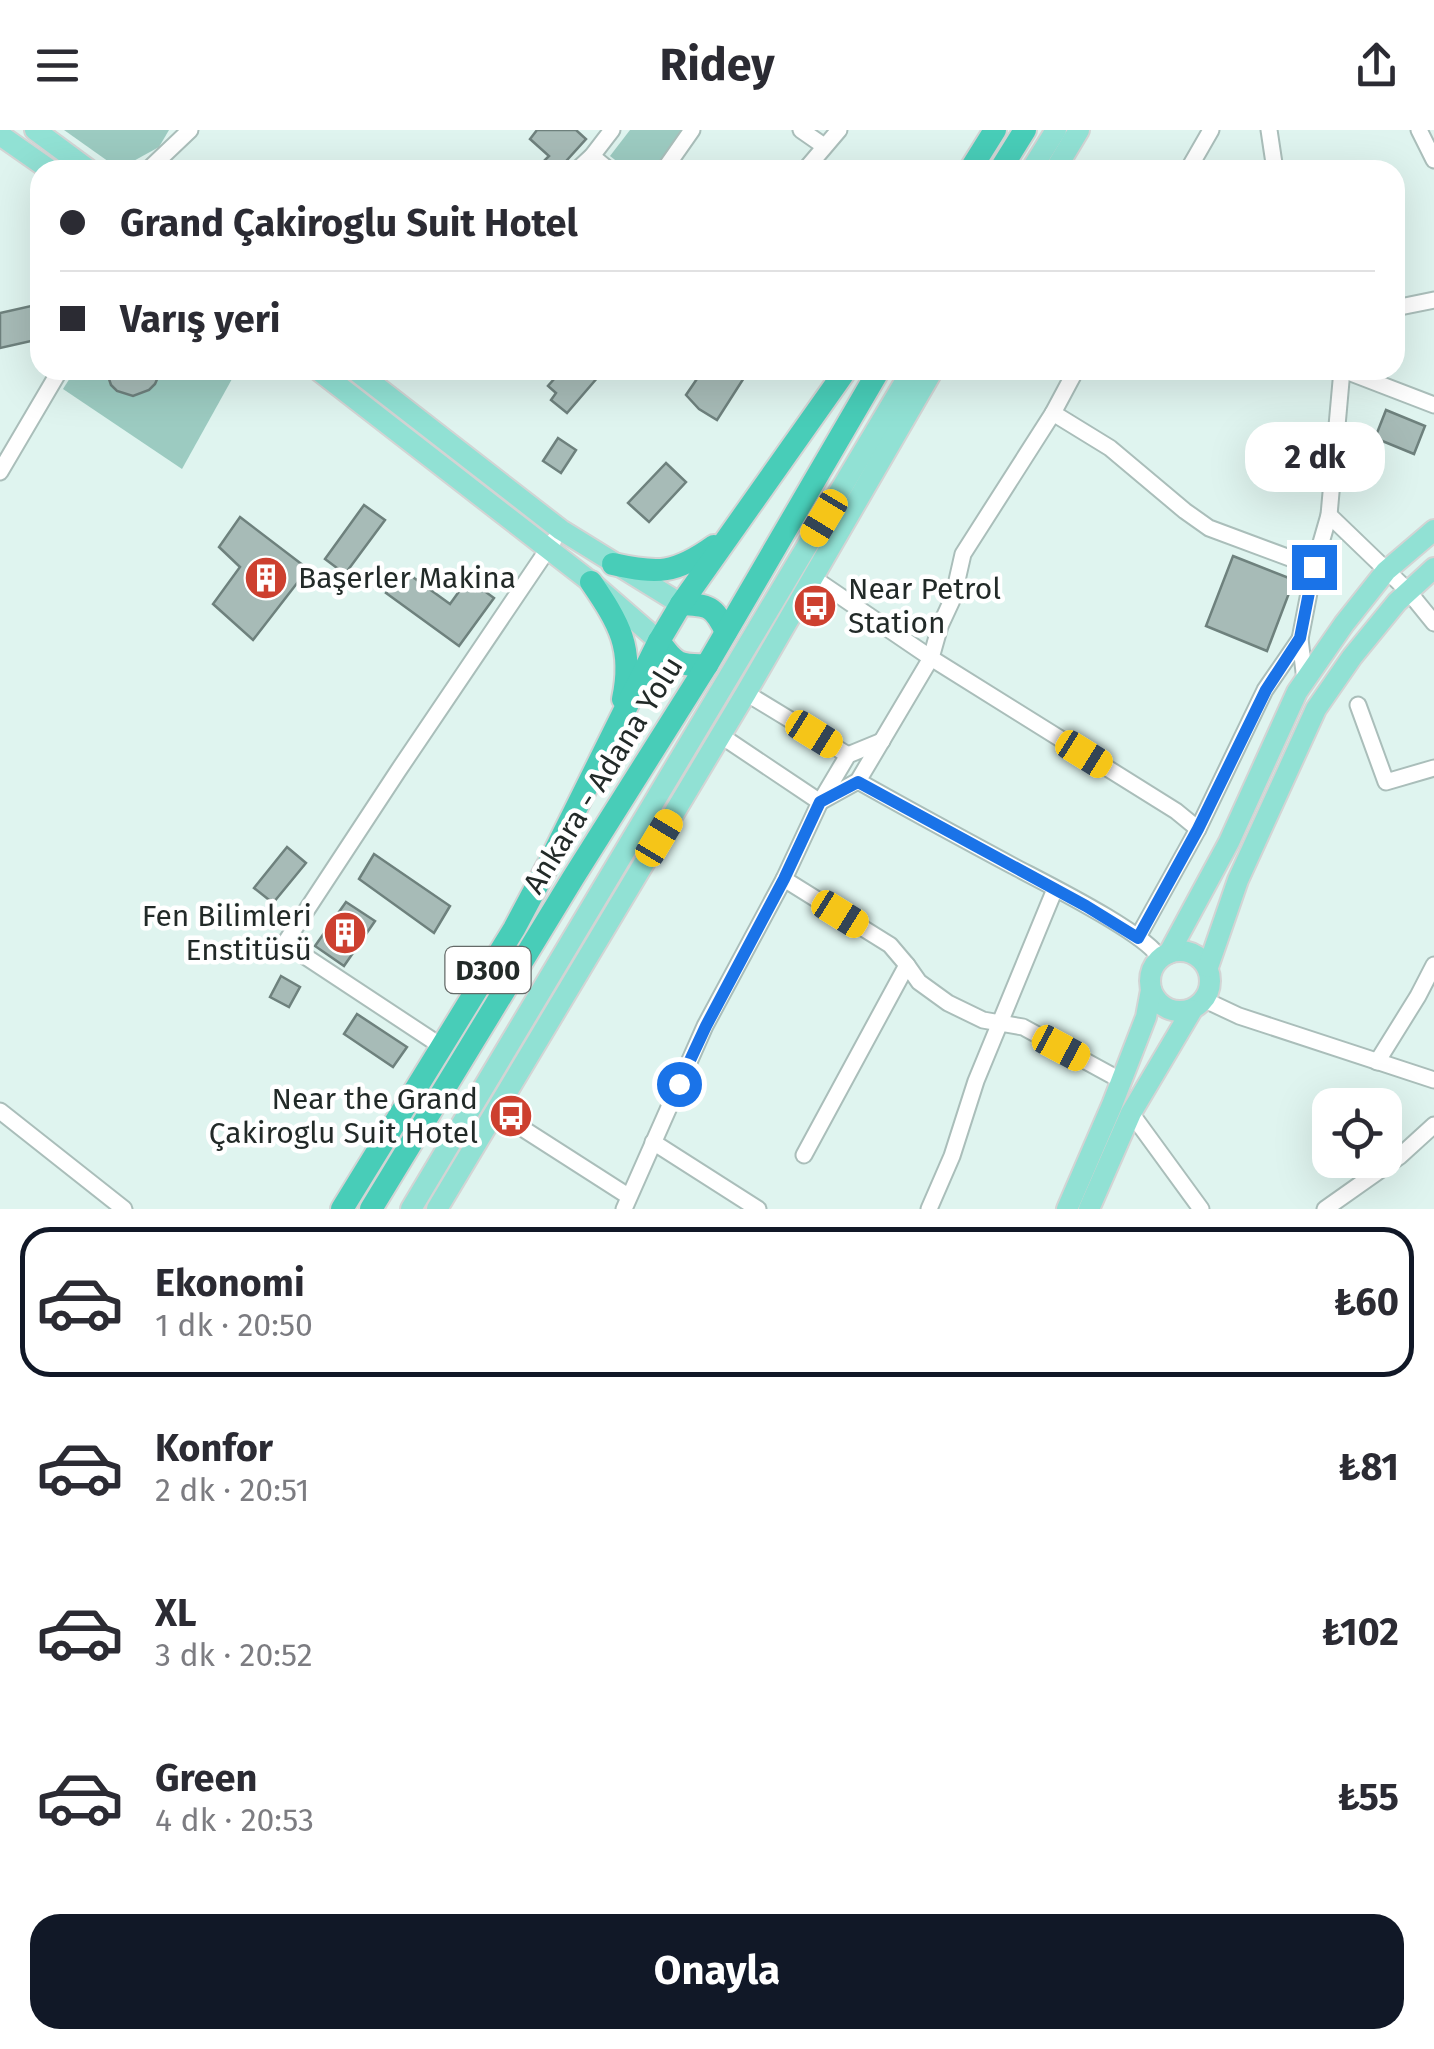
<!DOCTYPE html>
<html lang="tr">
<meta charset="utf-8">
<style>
body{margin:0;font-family:"Fira Sans",sans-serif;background:#f7f7f7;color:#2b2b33;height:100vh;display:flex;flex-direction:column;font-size:38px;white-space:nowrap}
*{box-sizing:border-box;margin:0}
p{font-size:32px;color:#7c7c81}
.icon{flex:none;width:55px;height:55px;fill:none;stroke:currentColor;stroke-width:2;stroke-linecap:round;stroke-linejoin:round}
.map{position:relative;height:1079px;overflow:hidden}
.panel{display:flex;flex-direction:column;background:#fff;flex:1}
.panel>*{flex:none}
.banner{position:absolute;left:30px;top:30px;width:1375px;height:220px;border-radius:30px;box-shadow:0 10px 40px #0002;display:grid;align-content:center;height:220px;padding:0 30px;background:#fff}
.buttons{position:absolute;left:1312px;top:958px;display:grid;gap:20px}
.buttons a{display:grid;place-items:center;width:90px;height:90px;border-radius:20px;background:#fff;box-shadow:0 10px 40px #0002;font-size:50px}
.end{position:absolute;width:45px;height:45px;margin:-22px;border:12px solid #1a73e8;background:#fff;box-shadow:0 0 0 5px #fff}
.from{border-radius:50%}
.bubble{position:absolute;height:70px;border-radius:30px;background:#fff;box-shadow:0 10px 40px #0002;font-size:32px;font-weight:700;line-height:70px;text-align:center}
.car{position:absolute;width:30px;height:60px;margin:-30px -15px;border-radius:12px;box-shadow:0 0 8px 2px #0007;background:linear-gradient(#f5c518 24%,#345 0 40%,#f5c518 0 76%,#345 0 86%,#f5c518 0)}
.banner b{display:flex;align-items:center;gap:35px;height:95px;font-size:38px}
.banner b+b{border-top:2px solid #e1e1e2}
.banner i{width:25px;height:25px;background:#2b2b33}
ul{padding:18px 0 0;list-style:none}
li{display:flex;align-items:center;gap:30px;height:150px;margin:0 20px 15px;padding:0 10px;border:5px solid transparent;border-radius:30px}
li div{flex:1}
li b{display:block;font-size:38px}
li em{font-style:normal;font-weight:700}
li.current{border-color:#111827}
li>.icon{width:90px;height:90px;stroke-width:1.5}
.primary-button{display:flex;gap:20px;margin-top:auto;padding:20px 30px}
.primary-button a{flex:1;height:115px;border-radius:30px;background:#111827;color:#fff;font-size:40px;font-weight:700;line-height:115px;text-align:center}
header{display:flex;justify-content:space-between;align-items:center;height:130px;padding:0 30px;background:#fff;font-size:45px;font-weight:700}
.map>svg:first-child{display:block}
.green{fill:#9ccbc1}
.building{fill:#a7bbb7;stroke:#6e817d;stroke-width:2.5}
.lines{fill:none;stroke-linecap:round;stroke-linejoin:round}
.minor-casing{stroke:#aabeba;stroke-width:19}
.major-casing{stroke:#d3d4d4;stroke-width:24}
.highway-casing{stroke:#d3d4d4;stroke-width:26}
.minor{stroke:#fff;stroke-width:15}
.major{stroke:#91e1d4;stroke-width:20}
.highway{stroke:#48cdb8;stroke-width:22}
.route{stroke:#1a73e8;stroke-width:12}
.labels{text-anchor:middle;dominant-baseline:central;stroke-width:9;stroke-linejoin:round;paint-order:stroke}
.shield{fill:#fff;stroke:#646a68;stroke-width:2.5}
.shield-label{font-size:28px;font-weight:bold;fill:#222a28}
.poi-label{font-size:30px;fill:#222a28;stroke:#fff;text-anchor:start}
.street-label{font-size:30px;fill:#222a28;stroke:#fff}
</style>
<header><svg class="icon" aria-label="menu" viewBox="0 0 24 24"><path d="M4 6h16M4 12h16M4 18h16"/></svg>Ridey<svg class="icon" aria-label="share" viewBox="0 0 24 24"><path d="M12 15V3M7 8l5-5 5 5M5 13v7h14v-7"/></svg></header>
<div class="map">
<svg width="1434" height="1079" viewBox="0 0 1434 1079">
<rect width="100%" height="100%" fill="#dff4ef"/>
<g class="green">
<path d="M 64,0 L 169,0 L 159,17 L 119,39 Z"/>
<path d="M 630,0 L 682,0 L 654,40 L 628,40 L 610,26 Z"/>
<path d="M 75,240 L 237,240 L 182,339 L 63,259 Z"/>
</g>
<g class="building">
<path d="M 537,0 L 576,0 L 586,9 L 558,40 L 552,40 L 543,32 L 549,26 L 530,9 Z"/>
<path d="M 40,174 L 40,209 L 0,218 L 0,183 Z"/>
<path d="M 106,240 L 161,240 L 155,254 L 149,260 L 133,266 L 117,261 L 111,255 Z"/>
<path d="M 562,240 L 604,240 L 567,283 L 551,270 L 556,263 L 548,256 Z"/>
<path d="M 703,240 L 749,240 L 717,290 L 699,279 L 686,265 Z"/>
<path d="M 1386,280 L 1425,296 L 1414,324 L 1375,308 Z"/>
<path d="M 558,308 L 576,320 L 561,343 L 543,331 Z"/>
<path d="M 666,333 L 686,352 L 649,392 L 628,373 Z"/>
<path d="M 364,375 L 385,390 L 345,444 L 325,429 Z"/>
<path d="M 240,387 L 308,439 L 253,510 L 213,474 L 240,437 L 219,417 Z"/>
<path d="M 1233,426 L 1294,450 L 1267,521 L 1206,496 Z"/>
<path d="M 403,440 L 450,474 L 468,449 L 494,468 L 459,516 L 386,463 Z"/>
<path d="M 287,717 L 306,733 L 273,773 L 254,758 Z"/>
<path d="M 374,724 L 450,776 L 434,803 L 359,749 Z"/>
<path d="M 346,772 L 375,791 L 344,836 L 315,816 Z"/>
<path d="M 281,846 L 300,857 L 289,877 L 270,867 Z"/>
<path d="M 357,884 L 407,917 L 393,937 L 344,904 Z"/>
</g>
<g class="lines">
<g class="minor-casing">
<g id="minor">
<path d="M 801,0 L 824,16"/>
<path d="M 1269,0 L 1275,40"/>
<path d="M 1419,0 L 1434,30"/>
<path d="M 592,26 L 609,40"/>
<path d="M 148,40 L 190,0"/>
<path d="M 577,40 L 592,26 L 612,0"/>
<path d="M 664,40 L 692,0"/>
<path d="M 805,40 L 839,0"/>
<path d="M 1188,40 L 1211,0"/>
<path d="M 1395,178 L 1434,170"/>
<path d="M 1343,240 L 1434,275"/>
<path d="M 1053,283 L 1110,318 L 1185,381 L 1209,398 L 1314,437"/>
<path d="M 0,342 L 60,240"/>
<path d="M 1329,385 L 1408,461 L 1434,493"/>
<path d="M 812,447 L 931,528 L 1176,681 L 1198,699"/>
<path d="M 1305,550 L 1300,509 L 1314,437 L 1329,385 L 1342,240"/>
<path d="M 746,563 L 848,625"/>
<path d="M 1358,575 L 1386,652 L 1434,638"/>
<path d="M 720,605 L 820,672 L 858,651 L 931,528 L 940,496 L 953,468 L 963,424 L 1053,283 L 1076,240"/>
<path d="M 858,651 C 909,680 961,708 1013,736 C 1041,751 1149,804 1160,829"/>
<path d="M 784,749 L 890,815 L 907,835 L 804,1025"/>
<path d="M 1138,807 L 1198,699 L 1265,560 L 1300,509"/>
<path d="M 907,835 L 919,852 L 948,873 L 983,890 L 1023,897 L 1122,951"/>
<path d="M 1205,870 L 1239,886 L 1434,950"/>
<path d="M 441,916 L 285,813 L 398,641 L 554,410"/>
<path d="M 1377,932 L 1418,866 L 1434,835"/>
<path d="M 0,981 L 124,1079"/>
<path d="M 1131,983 L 1201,1079"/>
<path d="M 525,1000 L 628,1066"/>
<path d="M 653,1012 L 758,1079"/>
<path d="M 624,1079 L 705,896 L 784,749 L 820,672 L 848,625 L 882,611"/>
<path d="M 929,1079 L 952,1026 L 976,951 L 1055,759"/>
<path d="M 1325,1079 L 1400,1026 L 1434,995"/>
</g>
</g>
<g class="major-casing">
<g id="major">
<path d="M 35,0 L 89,40"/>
<path d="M 0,5 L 50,40"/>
<path d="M 1031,40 L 1056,0"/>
<path d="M 1055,40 L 1079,0"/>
<path d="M 318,240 L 591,452 L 659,511"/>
<path d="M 355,240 L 561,400 L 681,474"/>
<circle cx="1180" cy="851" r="30"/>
<path d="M 1169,823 L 1229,712 L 1297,562 L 1344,494 L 1386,441 L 1434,400"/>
<path d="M 1208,837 L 1238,750 L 1316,579 L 1352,527 L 1397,472 L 1434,438"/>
<path d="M 411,1079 L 912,240"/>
<path d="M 437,1079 L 746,563 L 933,240"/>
<path d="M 1067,1079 L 1112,975 L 1146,887 L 1151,860"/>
<path d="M 1089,1079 L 1131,983 L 1192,880"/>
</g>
</g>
<g class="highway-casing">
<g id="highway">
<path d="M 970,40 L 995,0"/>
<path d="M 1000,40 L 1025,0"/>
<path d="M 613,434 C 658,444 675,444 714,416"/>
<path d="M 591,452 C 619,493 634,518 623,569"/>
<path d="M 681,474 C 709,475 714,476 726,502"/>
<path d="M 659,511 C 675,534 679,536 707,535"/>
<path d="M 342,1079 L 514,799 L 549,733 L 659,511 L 681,474 L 846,240"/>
<path d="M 371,1079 L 573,748 L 707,535 L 879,240"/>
</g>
</g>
<use href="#minor" class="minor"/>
<use href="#major" class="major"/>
<use href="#highway" class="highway"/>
</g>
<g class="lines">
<path class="route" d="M 679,954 L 706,896 L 784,749 L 820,672 L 858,652 L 1086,776 L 1138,808 L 1198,699 L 1266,560 L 1300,508 L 1314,437"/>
</g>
<defs>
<g id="building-disc" transform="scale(2.25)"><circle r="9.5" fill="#cd402f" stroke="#fff"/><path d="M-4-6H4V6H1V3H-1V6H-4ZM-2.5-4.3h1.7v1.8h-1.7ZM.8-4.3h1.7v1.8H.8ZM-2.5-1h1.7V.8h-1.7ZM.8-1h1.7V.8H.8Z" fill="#fff"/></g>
<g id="bus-disc" transform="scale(2.25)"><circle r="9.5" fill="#cd402f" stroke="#fff"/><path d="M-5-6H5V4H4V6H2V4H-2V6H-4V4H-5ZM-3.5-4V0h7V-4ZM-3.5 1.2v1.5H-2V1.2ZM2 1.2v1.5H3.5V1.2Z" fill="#fff"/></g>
</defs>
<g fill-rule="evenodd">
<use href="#building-disc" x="266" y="448"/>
<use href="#bus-disc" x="815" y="476"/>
<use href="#building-disc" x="345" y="803"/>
<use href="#bus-disc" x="511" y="986"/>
</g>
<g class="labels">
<rect class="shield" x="445.5" y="817" width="85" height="46" rx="8"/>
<g class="shield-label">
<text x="488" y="840">D300</text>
</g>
<g class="poi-label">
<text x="298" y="448">Başerler Makina</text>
<text x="848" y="459">Near Petrol<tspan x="848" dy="34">Station</tspan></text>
<text x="312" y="786" text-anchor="end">Fen Bilimleri<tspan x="312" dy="34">Enstitüsü</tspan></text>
<text x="478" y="969" text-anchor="end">Near the Grand<tspan x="478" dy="34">Çakiroglu Suit Hotel</tspan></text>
</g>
<g class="street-label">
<text transform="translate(603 645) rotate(-58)">Ankara - Adana Yolu</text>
</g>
</g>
</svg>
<div class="buttons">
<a><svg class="icon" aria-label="locate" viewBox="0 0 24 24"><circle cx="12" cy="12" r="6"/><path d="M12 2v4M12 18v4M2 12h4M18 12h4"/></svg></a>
</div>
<i class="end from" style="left:679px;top:954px"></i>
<i class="end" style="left:1314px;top:437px"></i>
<div class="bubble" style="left:1245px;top:292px;width:140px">2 dk</div>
<i class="car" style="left:824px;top:388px;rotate:211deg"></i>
<i class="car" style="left:814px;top:604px;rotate:122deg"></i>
<i class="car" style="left:1084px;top:624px;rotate:122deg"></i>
<i class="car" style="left:659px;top:708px;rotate:31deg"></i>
<i class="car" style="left:840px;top:784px;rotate:122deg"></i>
<i class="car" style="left:1061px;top:918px;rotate:118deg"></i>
<div class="banner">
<b><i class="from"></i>Grand Çakiroglu Suit Hotel</b>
<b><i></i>Varış yeri</b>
</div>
</div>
<section class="panel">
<ul>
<li class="current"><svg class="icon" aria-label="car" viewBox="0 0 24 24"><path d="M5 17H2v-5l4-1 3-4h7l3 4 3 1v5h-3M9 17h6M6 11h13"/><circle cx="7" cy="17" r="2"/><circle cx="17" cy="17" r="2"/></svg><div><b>Ekonomi</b><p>1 dk · 20:50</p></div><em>₺60</em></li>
<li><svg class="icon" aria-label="car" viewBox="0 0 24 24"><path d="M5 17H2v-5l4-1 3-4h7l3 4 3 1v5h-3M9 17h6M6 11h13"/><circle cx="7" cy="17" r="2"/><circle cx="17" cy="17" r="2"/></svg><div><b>Konfor</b><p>2 dk · 20:51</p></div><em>₺81</em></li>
<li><svg class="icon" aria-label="car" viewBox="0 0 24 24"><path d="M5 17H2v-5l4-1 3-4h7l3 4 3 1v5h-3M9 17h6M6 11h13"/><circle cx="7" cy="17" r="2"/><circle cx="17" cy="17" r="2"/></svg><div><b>XL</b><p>3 dk · 20:52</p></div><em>₺102</em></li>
<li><svg class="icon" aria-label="car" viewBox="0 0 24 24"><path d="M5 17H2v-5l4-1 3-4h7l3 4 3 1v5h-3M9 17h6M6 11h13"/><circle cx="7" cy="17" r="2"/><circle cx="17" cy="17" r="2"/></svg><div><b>Green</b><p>4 dk · 20:53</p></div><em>₺55</em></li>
</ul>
<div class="primary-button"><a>Onayla</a></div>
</section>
